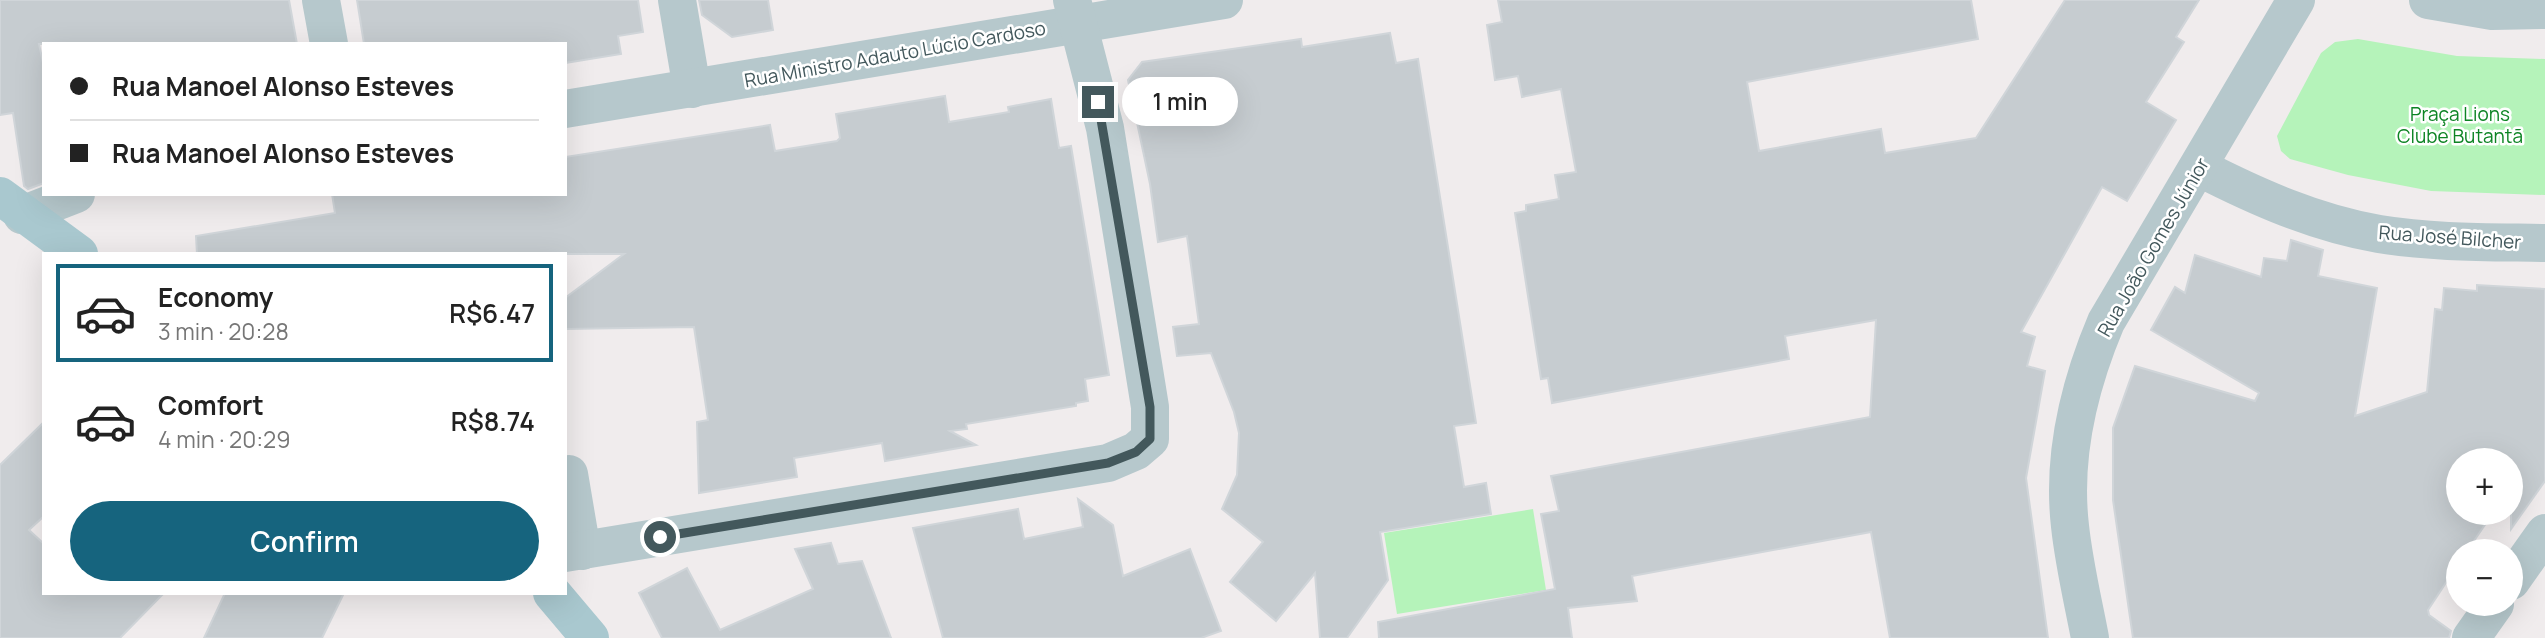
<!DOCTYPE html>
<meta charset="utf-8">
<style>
body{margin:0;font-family:Manrope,sans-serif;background:#f2f2f2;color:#222;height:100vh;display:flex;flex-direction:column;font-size:26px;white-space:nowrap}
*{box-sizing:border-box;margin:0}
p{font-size:23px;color:#767676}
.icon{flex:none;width:38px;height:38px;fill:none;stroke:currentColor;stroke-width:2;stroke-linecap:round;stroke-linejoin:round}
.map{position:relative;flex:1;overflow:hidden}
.sheet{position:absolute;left:42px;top:252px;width:525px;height:343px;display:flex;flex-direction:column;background:#fff;border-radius:0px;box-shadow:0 7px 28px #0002}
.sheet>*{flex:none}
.banner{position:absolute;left:42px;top:42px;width:525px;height:154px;border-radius:0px;box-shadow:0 7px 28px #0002;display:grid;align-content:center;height:154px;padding:0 28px;background:#fff}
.tools{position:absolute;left:2446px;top:448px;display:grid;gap:14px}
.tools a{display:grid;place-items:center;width:77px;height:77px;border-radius:50%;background:#fff;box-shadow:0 7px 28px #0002;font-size:35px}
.end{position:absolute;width:32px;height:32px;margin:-16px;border:9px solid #43585c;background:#fff;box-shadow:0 0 0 4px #fff}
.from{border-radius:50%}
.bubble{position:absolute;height:49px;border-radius:24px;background:#fff;box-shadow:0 7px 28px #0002;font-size:23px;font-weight:600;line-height:49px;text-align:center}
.banner b{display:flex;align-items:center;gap:24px;height:66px;font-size:26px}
.banner b+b{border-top:2px solid #e0e0e0}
.banner i{width:18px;height:18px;background:#222}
ul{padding:12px 0 0;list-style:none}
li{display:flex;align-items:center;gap:21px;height:98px;margin:0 14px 10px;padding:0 14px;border:4px solid transparent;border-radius:0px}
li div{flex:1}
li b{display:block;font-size:26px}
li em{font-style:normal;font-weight:600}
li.on{border-color:#16647e}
li>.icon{width:63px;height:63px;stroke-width:1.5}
.primary-button{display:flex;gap:14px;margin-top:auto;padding:14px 28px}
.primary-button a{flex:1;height:80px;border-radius:42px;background:#16647e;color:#fff;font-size:28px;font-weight:600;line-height:80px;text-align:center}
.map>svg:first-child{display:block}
.green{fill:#b5f3ba}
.building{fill:#c6ccd0;stroke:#d0d5d9;stroke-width:2}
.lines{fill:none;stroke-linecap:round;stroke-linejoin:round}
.minor{stroke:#b6c8cc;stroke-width:38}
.major{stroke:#a9c8cf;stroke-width:38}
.route{stroke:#43585c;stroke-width:9}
.labels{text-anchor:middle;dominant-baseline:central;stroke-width:5;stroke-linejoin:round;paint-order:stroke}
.street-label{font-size:19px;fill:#43585c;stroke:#fff}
.park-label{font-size:19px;fill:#0d8424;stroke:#fff}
</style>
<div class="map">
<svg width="2545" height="638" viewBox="0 0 2545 638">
<rect width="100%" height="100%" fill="#f0eced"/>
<g class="green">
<path d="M 2358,39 L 2457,56 L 2545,59 L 2545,195 L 2431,191 L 2348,175 L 2290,159 L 2281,151 L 2277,136 L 2321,53 L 2335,42 Z"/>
<path d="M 1533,509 L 1546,590 L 1397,614 L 1384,533 Z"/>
</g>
<g class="building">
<path d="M 0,0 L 289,0 L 297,44 L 39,44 L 44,67 L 44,183 L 28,189 L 24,186 L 13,113 L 0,115 Z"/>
<path d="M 357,0 L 638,0 L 643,32 L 618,36 L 621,54 L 565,63 L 565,44 L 364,44 Z"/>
<path d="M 699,0 L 768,0 L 773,30 L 732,37 L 702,15 Z"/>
<path d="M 1498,0 L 1971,0 L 1978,39 L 1747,82 L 1759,151 L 1881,129 L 1885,153 L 1976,138 L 2065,0 L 2199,0 L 2176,37 L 2184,42 L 2146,102 L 2176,120 L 2127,201 L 2102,187 L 2021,332 L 2035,337 L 2027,366 L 2045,371 L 2026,478 L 2048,638 L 1890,638 L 1871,532 L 1632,576 L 1637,601 L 1568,608 L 1572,638 L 1379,638 L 1378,622 L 1555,589 L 1541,514 L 1559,511 L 1551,476 L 1870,417 L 1876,320 L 1785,336 L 1789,359 L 1552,403 L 1548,378 L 1541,379 L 1515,213 L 1526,211 L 1526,205 L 1559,199 L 1555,175 L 1576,172 L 1561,89 L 1522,97 L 1518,76 L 1495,80 L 1487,25 L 1502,22 Z"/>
<path d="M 1390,33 L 1396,63 L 1418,59 L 1476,423 L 1454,426 L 1464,487 L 1486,483 L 1491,514 L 1380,532 L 1388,580 L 1347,638 L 1320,638 L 1315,573 L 1276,621 L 1230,582 L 1263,542 L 1222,509 L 1237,475 L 1239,433 L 1234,412 L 1211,353 L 1177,356 L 1173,327 L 1199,324 L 1187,236 L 1158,242 L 1150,184 L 1128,80 L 1142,62 L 1301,39 L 1302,47 Z"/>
<path d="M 945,96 L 949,122 L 1009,112 L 1008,107 L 1051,99 L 1059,148 L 1071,146 L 1109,375 L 1085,379 L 1088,401 L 1076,403 L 1076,406 L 966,424 L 967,429 L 950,431 L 976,445 L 885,461 L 882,443 L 824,453 L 794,458 L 797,477 L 699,493 L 697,422 L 708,420 L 694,327 L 565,329 L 565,298 L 624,254 L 197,254 L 196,236 L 335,213 L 332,194 L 565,194 L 565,157 L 770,125 L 775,151 L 837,141 L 840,138 L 836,114 Z"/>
<path d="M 2291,240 L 2323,250 L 2318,276 L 2377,288 L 2355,416 L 2427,392 L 2435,309 L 2442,310 L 2444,288 L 2477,291 L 2477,285 L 2545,289 L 2545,481 L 2511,529 L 2511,460 L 2459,460 L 2459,513 L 2493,513 L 2467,551 L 2459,551 L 2459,563 L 2428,610 L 2429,615 L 2451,631 L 2449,638 L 2133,638 L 2113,500 L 2113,428 L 2135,366 L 2255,401 L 2259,393 L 2151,330 L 2175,287 L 2185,293 L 2195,255 L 2261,277 L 2264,258 L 2287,261 Z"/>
<path d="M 44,422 L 44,516 L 29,530 L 44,544 L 44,593 L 164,593 L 120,638 L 0,638 L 0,465 Z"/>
<path d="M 1078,499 L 1113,525 L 1123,576 L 1190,549 L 1221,631 L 1201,638 L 943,638 L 913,528 L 1018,509 L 1024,539 L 1083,527 Z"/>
<path d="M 831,543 L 838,564 L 862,561 L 891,638 L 662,638 L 639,593 L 687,568 L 720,630 L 813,589 L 795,549 Z"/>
<path d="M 225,593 L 344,593 L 322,638 L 204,638 Z"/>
</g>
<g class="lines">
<g class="minor">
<path d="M 321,0 L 329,44"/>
<path d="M 677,0 L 692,89"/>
<path d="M 2428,0 L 2492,11 L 2545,10"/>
<path d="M 565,109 L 1224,0"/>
<path d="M 2200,168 C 2257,197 2315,223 2379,234 C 2434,243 2490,242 2545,243"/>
<path d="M 22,215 L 76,194"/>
<path d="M 569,474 L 582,551"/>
<path d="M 565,553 L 1108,463 L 1136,451 L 1150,439 L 1150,407 L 1105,128 L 1072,0"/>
<path d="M 2511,581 L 2545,533"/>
<path d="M 2090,638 C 2083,601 2074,564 2070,526 C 2062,456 2079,386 2106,322 L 2296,0"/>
<path d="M 2471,638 L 2495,604"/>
</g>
<g class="major">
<path d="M 0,196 L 79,254"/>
<path d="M 552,593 L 590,638"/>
</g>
</g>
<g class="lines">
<path class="route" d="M 660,537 L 1108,463 L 1136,452 L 1150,439 L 1150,407 L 1098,102"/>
</g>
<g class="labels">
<g class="street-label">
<text transform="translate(895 54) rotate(-10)">Rua Ministro Adauto Lúcio Cardoso</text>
<text transform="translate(2450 237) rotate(4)">Rua José Bilcher</text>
<text transform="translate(2153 247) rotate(-60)">Rua João Gomes Júnior</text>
</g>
<g class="park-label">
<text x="2460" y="114">Praça Lions<tspan x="2460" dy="22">Clube Butantã</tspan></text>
</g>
</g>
</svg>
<div class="tools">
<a>+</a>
<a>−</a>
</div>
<i class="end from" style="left:660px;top:537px"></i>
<i class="end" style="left:1098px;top:102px"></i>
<div class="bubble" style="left:1122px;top:77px;width:116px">1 min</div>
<div class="banner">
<b><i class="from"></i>Rua Manoel Alonso Esteves</b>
<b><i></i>Rua Manoel Alonso Esteves</b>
</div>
<section class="sheet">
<ul>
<li class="on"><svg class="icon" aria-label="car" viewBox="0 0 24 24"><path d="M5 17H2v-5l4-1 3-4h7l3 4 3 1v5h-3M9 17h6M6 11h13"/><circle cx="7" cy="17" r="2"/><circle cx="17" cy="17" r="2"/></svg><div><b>Economy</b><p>3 min · 20:28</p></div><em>R$6.47</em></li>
<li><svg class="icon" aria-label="car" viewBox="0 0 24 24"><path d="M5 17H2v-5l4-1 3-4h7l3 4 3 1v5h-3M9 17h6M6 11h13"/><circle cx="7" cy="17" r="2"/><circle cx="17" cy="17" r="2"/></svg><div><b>Comfort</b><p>4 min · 20:29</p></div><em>R$8.74</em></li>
</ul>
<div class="primary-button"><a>Confirm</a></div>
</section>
</div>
